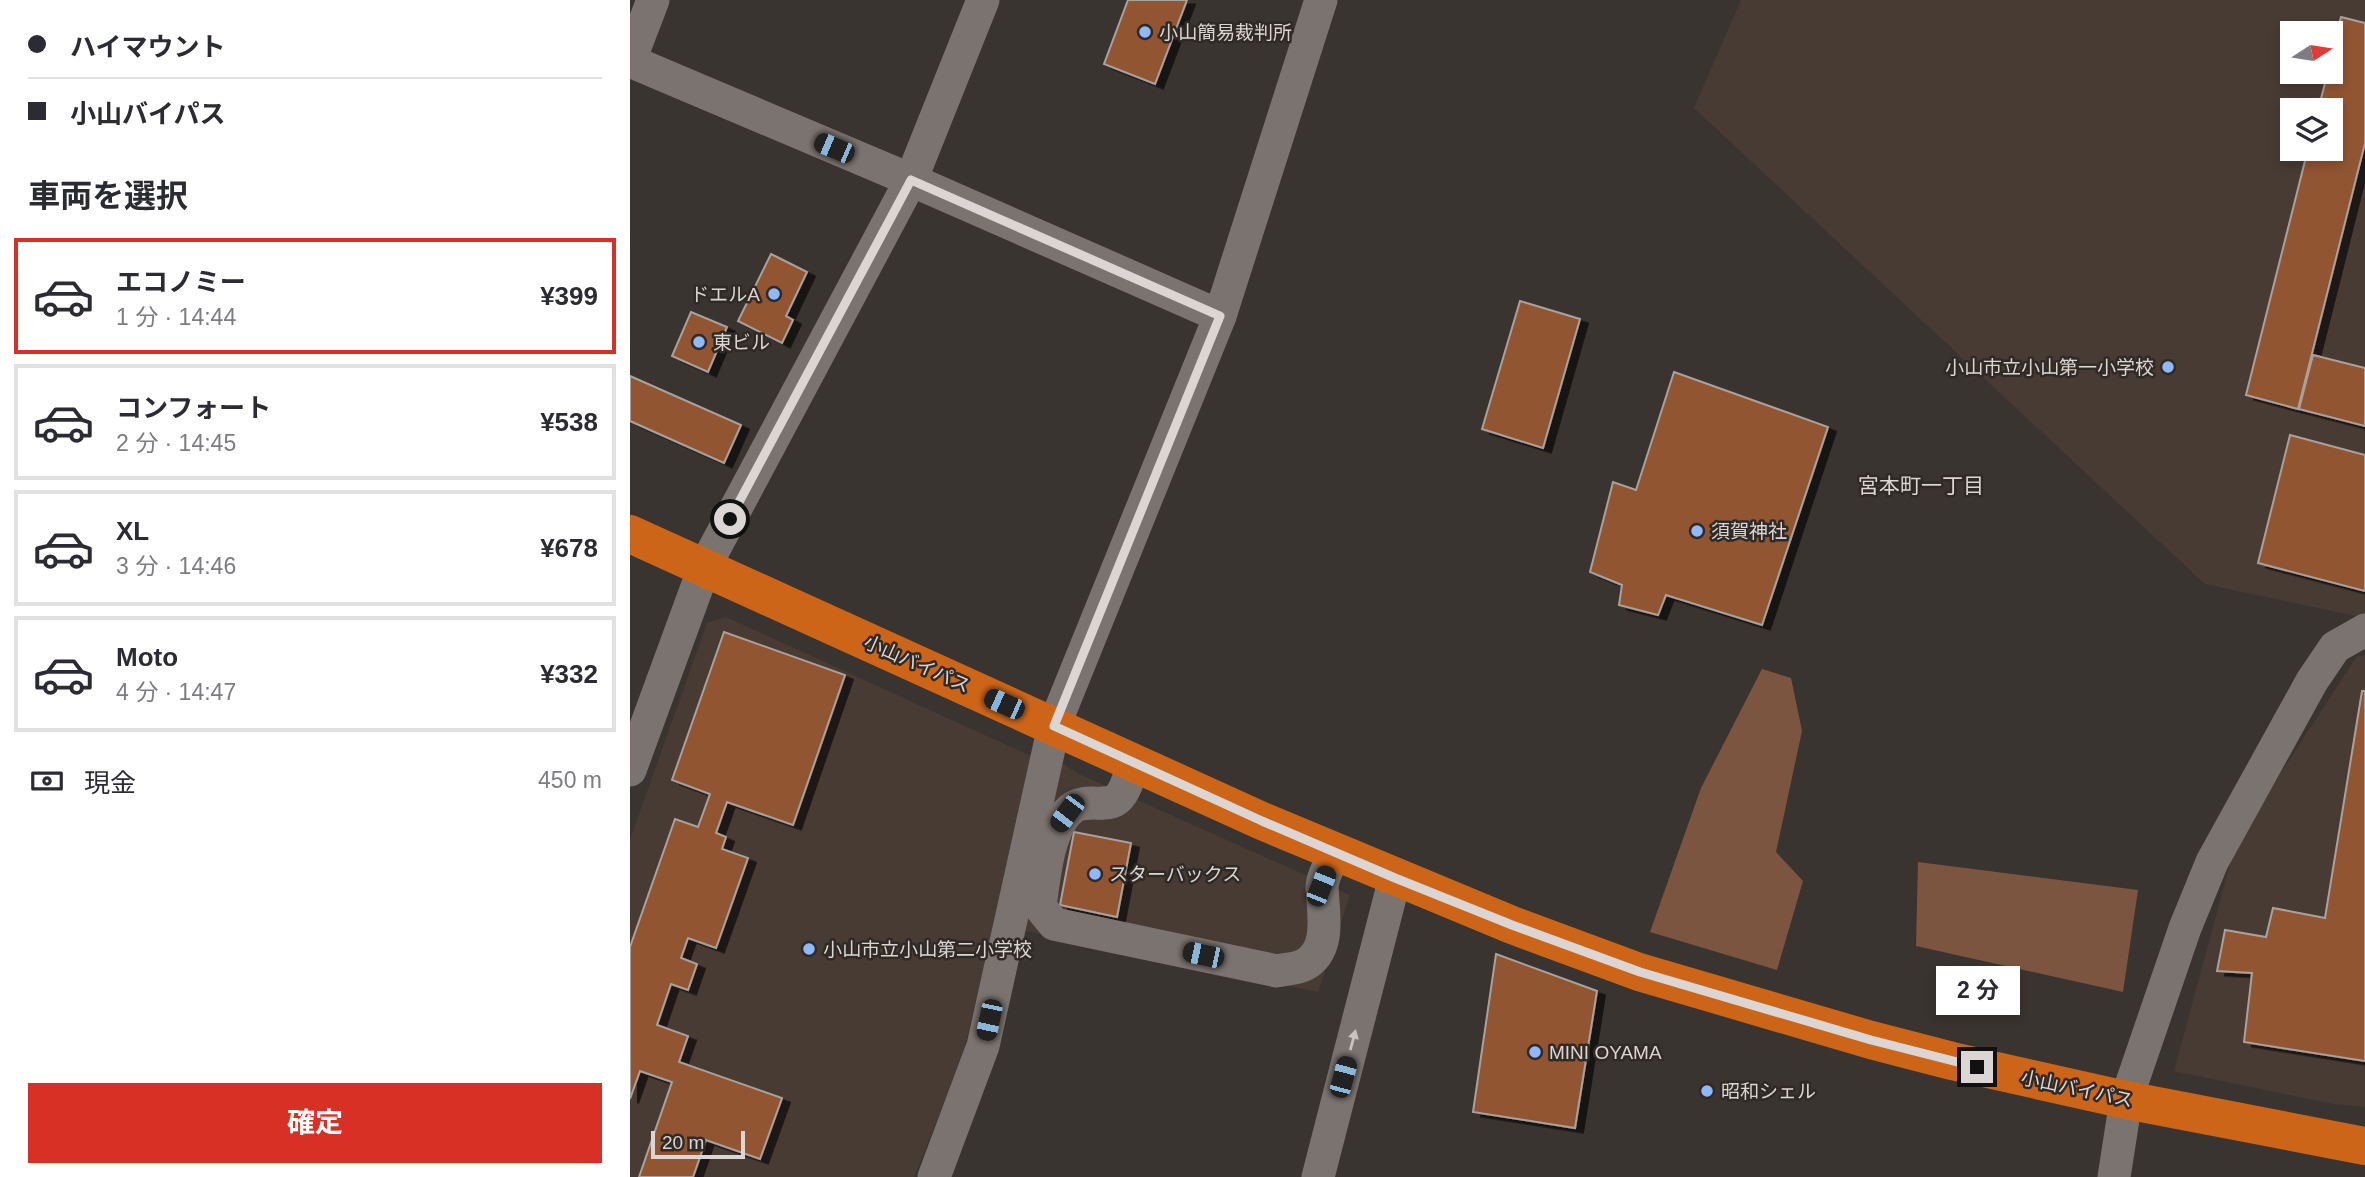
<!DOCTYPE html>
<html lang="ja">
<meta charset="utf-8">
<style>
body{margin:0;font-family:Helvetica,"Noto Sans JP",sans-serif;background:#f7f7f7;color:#2b2b33;height:100vh;display:flex;flex-direction:column;font-size:26px;white-space:nowrap}
*{box-sizing:border-box;margin:0}
p{font-size:23px;color:#7c7c81}
.icon{flex:none;width:38px;height:38px;fill:none;stroke:currentColor;stroke-width:2;stroke-linecap:round;stroke-linejoin:round}
.map{position:relative;flex:1;overflow:hidden}
.details{display:flex;flex-direction:column;background:#fff;width:630px}
.details>*{flex:none}
.banner{display:grid;align-content:center;height:154px;padding:0 28px;background:#fff}
.needle{width:46px;rotate:78deg}
.fabs{position:absolute;left:1650px;top:21px;display:grid;gap:14px}
.fabs a{display:grid;place-items:center;width:63px;height:63px;border-radius:0px;background:#fff;box-shadow:0 4px 10px #0003;font-size:35px}
.scale{position:absolute;left:21px;bottom:18px;width:94px;box-sizing:border-box;padding-left:7px;border:4px solid #dbd6d4;border-top:0;font-size:19px;line-height:24px;white-space:nowrap;color:#dbd6d4;-webkit-text-stroke:5px #302a26;paint-order:stroke}
.end{position:absolute;width:32px;height:32px;margin:-16px;border:9px solid #dbd6d4;background:#111;box-shadow:0 0 0 4px #111}
.from{border-radius:50%}
.bubble{position:absolute;height:49px;border-radius:0px;background:#fff;box-shadow:0 4px 10px #0003;font-size:23px;font-weight:700;line-height:49px;text-align:center}
.car{position:absolute;width:21px;height:42px;margin:-21px -10px;border-radius:9px;box-shadow:0 0 5px 2px #0007;background:linear-gradient(#222 24%,#8ab4d8 0 40%,#222 0 76%,#8ab4d8 0 86%,#222 0)}
.banner b{display:flex;align-items:center;gap:24px;height:66px;font-size:26px}
.banner b+b{border-top:2px solid #e1e1e2}
.banner i{width:18px;height:18px;background:#2b2b33}
ul{padding:0;list-style:none}
li{display:flex;align-items:center;gap:21px;height:116px;margin:0 14px 10px;padding:0 14px;border:4px solid #e1e1e2;border-radius:0px}
li div{flex:1}
li b{display:block;font-size:26px}
li em{font-style:normal;font-weight:700}
li.on{border-color:#d93025}
li>.icon{width:63px;height:63px;stroke-width:1.5}
h2{padding:0 28px;font-size:32px;line-height:84px}
.pay{display:flex;align-items:center;gap:18px;height:77px;padding:0 28px;font-size:26px}
.pay p{margin-inline-start:auto}
.button{display:flex;gap:14px;margin-top:auto;padding:14px 28px}
.button a{flex:1;height:80px;border-radius:0px;background:#d93025;color:#fff;font-size:28px;font-weight:700;line-height:80px;text-align:center}
main{display:flex;flex:1;min-height:0}
.map>svg:first-child{display:block}
.built{fill:#483b34;fill-rule:evenodd}
.green{fill:#7b5540}
.building{fill:#915430;stroke:#a9a19d;stroke-width:2;filter:url(#shadow)}
.lines{fill:none;stroke-linecap:round;stroke-linejoin:round}
.minor{stroke:#7b736f;stroke-width:33}
.highway{stroke:#cd6518;stroke-width:38}
.oneway{fill:#c8c2c0}
.route{stroke:#dbd6d4;stroke-width:9}
.poi-dot{fill:#8fb8fd;stroke:#302a26;stroke-width:2.5}
.labels{text-anchor:middle;dominant-baseline:central;stroke-width:5;stroke-linejoin:round;paint-order:stroke}
.poi-label{font-size:19px;fill:#dbd6d4;stroke:#302a26;text-anchor:start}
.street-label{font-size:19px;fill:#dbd6d4;stroke:#302a26}
.neighbourhood-label{font-size:21px;fill:#dbd6d4;stroke:#302a26}
</style>
<main>
<section class="details">
<div class="banner">
<b><i class="from"></i>ハイマウント</b>
<b><i></i>小山バイパス</b>
</div>
<h2>車両を選択</h2>
<ul>
<li class="on"><svg class="icon" aria-label="car" viewBox="0 0 24 24"><path d="M5 17H2v-5l4-1 3-4h7l3 4 3 1v5h-3M9 17h6M6 11h13"/><circle cx="7" cy="17" r="2"/><circle cx="17" cy="17" r="2"/></svg><div><b>エコノミー</b><p>1 分 · 14:44</p></div><em>¥399</em></li>
<li><svg class="icon" aria-label="car" viewBox="0 0 24 24"><path d="M5 17H2v-5l4-1 3-4h7l3 4 3 1v5h-3M9 17h6M6 11h13"/><circle cx="7" cy="17" r="2"/><circle cx="17" cy="17" r="2"/></svg><div><b>コンフォート</b><p>2 分 · 14:45</p></div><em>¥538</em></li>
<li><svg class="icon" aria-label="car" viewBox="0 0 24 24"><path d="M5 17H2v-5l4-1 3-4h7l3 4 3 1v5h-3M9 17h6M6 11h13"/><circle cx="7" cy="17" r="2"/><circle cx="17" cy="17" r="2"/></svg><div><b>XL</b><p>3 分 · 14:46</p></div><em>¥678</em></li>
<li><svg class="icon" aria-label="car" viewBox="0 0 24 24"><path d="M5 17H2v-5l4-1 3-4h7l3 4 3 1v5h-3M9 17h6M6 11h13"/><circle cx="7" cy="17" r="2"/><circle cx="17" cy="17" r="2"/></svg><div><b>Moto</b><p>4 分 · 14:47</p></div><em>¥332</em></li>
</ul>
<div class="pay"><svg class="icon" aria-label="cash" viewBox="0 0 24 24"><path d="M3 7h18v10H3z"/><circle cx="12" cy="12" r="2"/></svg>現金<p>450 m</p></div>
<div class="button"><a>確定</a></div>
</section>
<div class="map">
<svg width="1735" height="1177" viewBox="0 0 1735 1177">
<defs>
<filter id="shadow"><feDropShadow dx="8" dy="4.5" stdDeviation="0" flood-color="#0009"/></filter>
</defs>
<rect width="100%" height="100%" fill="#3a3430"/>
<g class="built">
<path d="M 1111,0 L 1735,0 L 1735,618 L 1575,584 L 1064,108 ZM 1662,33 L 1701,33 L 1701,72 L 1662,72 ZM 1662,110 L 1701,110 L 1701,149 L 1662,149 Z"/>
<path d="M 96,617 L 405,758 L 332,1059 L 284,1177 L 0,1177 L 0,840 L 77,623 Z"/>
<path d="M 1735,655 L 1735,1107 L 1703,1104 L 1544,1071 L 1606,842 L 1727,656 Z"/>
<path d="M 432,763 L 449,774 L 720,895 L 688,992 L 391,930 Z"/>
</g>
<g class="green">
<path d="M 1132,669 L 1161,678 L 1172,731 L 1146,852 L 1173,881 L 1147,970 L 1020,932 L 1071,788 Z"/>
<path d="M 1288,862 L 1508,890 L 1493,992 L 1286,946 Z"/>
</g>
<g class="building">
<path d="M 498,0 L 557,0 L 525,84 L 474,64 Z"/>
<path d="M 1711,17 L 1735,23 L 1735,143 L 1668,409 L 1616,395 L 1678,149 L 1701,149 L 1701,110 L 1688,110 L 1698,72 L 1701,72 L 1701,58 Z"/>
<path d="M 141,254 L 177,272 L 156,316 L 163,320 L 152,343 L 108,321 Z"/>
<path d="M 890,301 L 950,319 L 913,448 L 852,429 Z"/>
<path d="M 61,312 L 97,327 L 78,372 L 42,356 Z"/>
<path d="M 1683,355 L 1735,368 L 1735,426 L 1669,409 Z"/>
<path d="M 1044,372 L 1198,427 L 1132,625 L 1036,595 L 1028,615 L 989,605 L 992,585 L 960,572 L 983,482 L 1006,490 Z"/>
<path d="M 0,376 L 111,425 L 94,463 L 0,421 Z"/>
<path d="M 1660,435 L 1735,455 L 1735,591 L 1628,563 Z"/>
<path d="M 94,632 L 215,675 L 163,825 L 97,802 L 86,833 L 96,837 L 92,849 L 118,858 L 86,948 L 58,938 L 51,958 L 67,964 L 58,990 L 41,984 L 27,1025 L 58,1036 L 49,1062 L 152,1098 L 130,1159 L 76,1140 L 63,1177 L 9,1177 L 42,1082 L 10,1071 L 0,1099 L 0,947 L 45,819 L 68,827 L 80,794 L 42,780 Z"/>
<path d="M 1732,691 L 1735,691 L 1735,1061 L 1614,1042 L 1622,973 L 1587,971 L 1595,930 L 1636,937 L 1643,908 L 1695,918 Z"/>
<path d="M 444,832 L 501,843 L 487,917 L 430,905 Z"/>
<path d="M 866,954 L 967,991 L 945,1128 L 843,1112 Z"/>
</g>
<g class="lines">
<g class="minor">
<path d="M 0,60 L 23,0"/>
<path d="M 0,61 L 281,180 L 590,316"/>
<path d="M 504,763 C 500,773 496,791 488,798 C 477,809 455,797 441,809 C 418,828 414,878 410,907 L 424,924 L 647,971 C 656,969 666,969 674,965 C 702,950 693,912 692,888 C 692,877 701,862 705,852"/>
<path d="M 0,770 L 74,568 L 281,180 L 353,0"/>
<path d="M 304,1177 L 353,1046 L 424,726 L 590,316 L 691,0"/>
<path d="M 688,1177 L 765,878"/>
<path d="M 1484,1177 L 1496,1100 L 1555,928 L 1582,862 L 1682,681 L 1705,647 L 1735,630"/>
</g>
<path class="highway" d="M 0,534 L 632,821 L 882,925 L 1009,972 L 1241,1040 L 1322,1061 L 1496,1100 L 1735,1146"/>
</g>
<defs><path id="oneway-solid" d="M-6-.8H1V-3.2L6.5 0L1 3.2V.8H-6Z" transform="scale(1.75)"/></defs>
<use class="oneway" href="#oneway-solid" transform="translate(723 1040) rotate(-75)"/>
<g class="lines">
<path class="route" d="M 100,519 L 281,180 L 590,316 L 424,726 L 632,821 L 765,878 L 882,925 L 1010,972 L 1241,1040 L 1347,1067"/>
</g>
<g class="poi-dot">
<circle cx="515" cy="32" r="7"/>
<circle cx="144" cy="294" r="7"/>
<circle cx="69" cy="342" r="7"/>
<circle cx="1538" cy="367" r="7"/>
<circle cx="1067" cy="531" r="7"/>
<circle cx="465" cy="874" r="7"/>
<circle cx="179" cy="949" r="7"/>
<circle cx="905" cy="1052" r="7"/>
<circle cx="1077" cy="1091" r="7"/>
</g>
<g class="labels">
<g class="poi-label">
<text x="529" y="32">小山簡易裁判所</text>
<text x="130" y="294" text-anchor="end">ドエルA</text>
<text x="83" y="342">東ビル</text>
<text x="1524" y="367" text-anchor="end">小山市立小山第一小学校</text>
<text x="1081" y="531">須賀神社</text>
<text x="479" y="874">スターバックス</text>
<text x="193" y="949">小山市立小山第二小学校</text>
<text x="919" y="1052">MINI OYAMA</text>
<text x="1091" y="1091">昭和シェル</text>
</g>
<g class="street-label">
<text transform="translate(287 664) rotate(24)">小山バイパス</text>
<text transform="translate(1447 1089) rotate(12)">小山バイパス</text>
</g>
<g class="neighbourhood-label">
<text x="1291" y="485">宮本町一丁目</text>
</g>
</g>
</svg>
<div class="fabs">
<a><svg class="needle" viewBox="-14 -14 28 28"><path d="M0-13l5 13h-10z" fill="#e53935"/><path d="M0 13l5-13h-10z" fill="#7c7c81"/></svg></a>
<a><svg class="icon" aria-label="layers" viewBox="0 0 24 24"><path d="M12 4l9 5-9 5-9-5zM3 14l9 5 9-5"/></svg></a>
</div>
<div class="scale">20 m</div>
<i class="end from" style="left:100px;top:519px"></i>
<i class="end" style="left:1347px;top:1067px"></i>
<div class="bubble" style="left:1306px;top:966px;width:84px">2 分</div>
<i class="car" style="left:204px;top:148px;rotate:293deg"></i>
<i class="car" style="left:374px;top:704px;rotate:294deg"></i>
<i class="car" style="left:437px;top:813px;rotate:217deg"></i>
<i class="car" style="left:691px;top:886px;rotate:22deg"></i>
<i class="car" style="left:573px;top:955px;rotate:282deg"></i>
<i class="car" style="left:359px;top:1020px;rotate:192deg"></i>
<i class="car" style="left:713px;top:1077px;rotate:15deg"></i>
</div>
</main>
